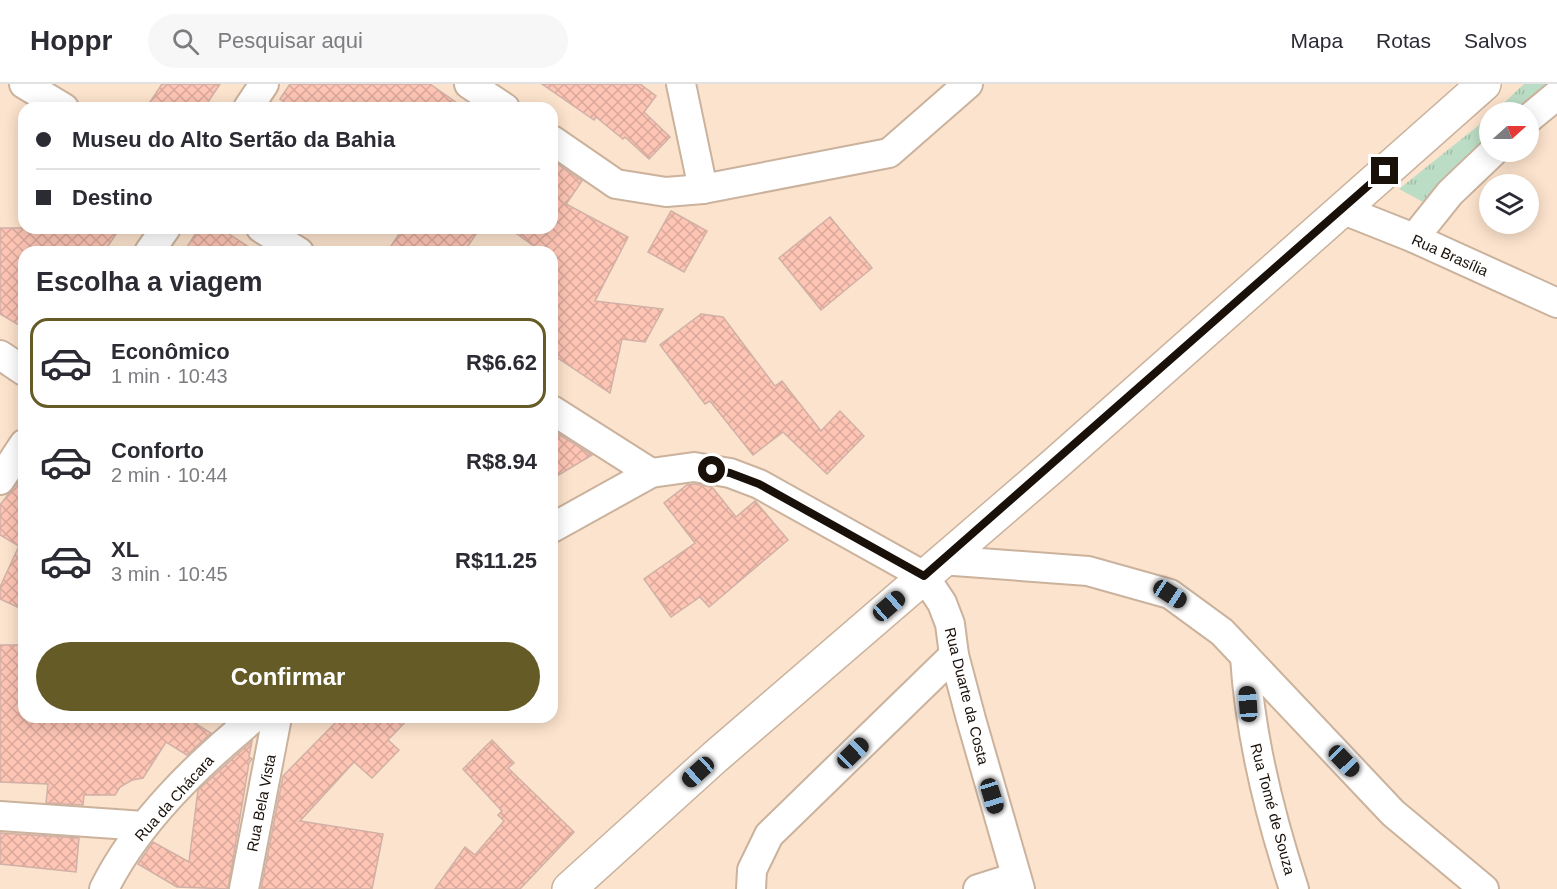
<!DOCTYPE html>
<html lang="pt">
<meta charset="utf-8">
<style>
body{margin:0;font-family:Helvetica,sans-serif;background:#f7f7f7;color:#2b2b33;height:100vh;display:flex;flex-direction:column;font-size:22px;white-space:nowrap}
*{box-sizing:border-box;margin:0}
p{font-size:20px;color:#7c7c81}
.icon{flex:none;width:33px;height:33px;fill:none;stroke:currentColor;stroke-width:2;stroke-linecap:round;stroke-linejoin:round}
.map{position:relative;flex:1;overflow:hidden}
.side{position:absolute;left:18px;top:162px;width:540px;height:477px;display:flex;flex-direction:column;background:#fff;border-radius:18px;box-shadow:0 3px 15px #0003}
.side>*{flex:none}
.guide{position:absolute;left:18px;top:18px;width:540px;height:132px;border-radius:18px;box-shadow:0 3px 15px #0003;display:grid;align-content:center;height:132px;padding:0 18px;background:#fff}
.needle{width:39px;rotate:69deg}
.buttons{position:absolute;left:1479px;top:18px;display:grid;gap:12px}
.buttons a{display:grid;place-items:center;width:60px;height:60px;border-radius:50%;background:#fff;box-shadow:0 3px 15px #0003;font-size:30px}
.end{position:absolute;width:27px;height:27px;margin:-14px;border:8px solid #191009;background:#fff;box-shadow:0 0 0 3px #fff}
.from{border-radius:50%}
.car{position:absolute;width:18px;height:36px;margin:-18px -9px;border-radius:8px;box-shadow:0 0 4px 2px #0007;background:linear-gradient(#222 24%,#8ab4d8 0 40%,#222 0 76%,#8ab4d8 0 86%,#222 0)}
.guide b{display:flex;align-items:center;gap:21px;height:57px;font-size:22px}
.guide b+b{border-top:2px solid #e1e1e2}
.guide i{width:15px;height:15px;background:#2b2b33}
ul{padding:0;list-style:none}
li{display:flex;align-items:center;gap:18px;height:90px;margin:0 12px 9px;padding:0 6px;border:3px solid transparent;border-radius:18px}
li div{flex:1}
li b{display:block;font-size:22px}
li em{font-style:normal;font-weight:600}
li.active{border-color:#645b27}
li>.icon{width:54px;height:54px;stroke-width:1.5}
h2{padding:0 18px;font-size:27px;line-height:72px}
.primary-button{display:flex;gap:12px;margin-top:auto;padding:12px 18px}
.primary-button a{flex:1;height:69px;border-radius:36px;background:#645b27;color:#fff;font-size:24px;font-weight:600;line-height:69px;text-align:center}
header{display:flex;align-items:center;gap:36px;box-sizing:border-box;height:84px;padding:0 30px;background:#fff;border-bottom:2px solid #e1e1e2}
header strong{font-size:28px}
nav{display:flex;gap:33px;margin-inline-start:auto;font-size:21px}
.search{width:420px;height:54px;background:#f7f7f7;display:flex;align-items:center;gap:15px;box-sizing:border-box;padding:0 21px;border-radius:33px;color:#7c7c81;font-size:22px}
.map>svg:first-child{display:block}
.park{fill:url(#park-tufts)}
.building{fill:url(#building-cross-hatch);stroke:#d1b0a7;stroke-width:1.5}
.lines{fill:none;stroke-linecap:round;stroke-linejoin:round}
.street-casing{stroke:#cab29d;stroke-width:32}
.primary-casing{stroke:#cab29d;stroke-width:36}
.street{stroke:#fff;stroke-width:28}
.primary{stroke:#fff;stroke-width:33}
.route{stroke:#191009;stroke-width:8}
.labels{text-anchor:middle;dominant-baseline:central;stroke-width:6;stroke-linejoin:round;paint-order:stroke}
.street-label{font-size:15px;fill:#191009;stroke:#fff}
</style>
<header>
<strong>Hoppr</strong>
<div class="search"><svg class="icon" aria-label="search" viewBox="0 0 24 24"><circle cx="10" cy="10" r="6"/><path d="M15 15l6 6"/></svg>Pesquisar aqui</div>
<nav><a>Mapa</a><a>Rotas</a><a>Salvos</a></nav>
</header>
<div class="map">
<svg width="1557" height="805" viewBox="0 0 1557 805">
<defs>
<pattern id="park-tufts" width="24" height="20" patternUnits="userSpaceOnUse" patternTransform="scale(1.5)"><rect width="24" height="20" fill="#bcddc5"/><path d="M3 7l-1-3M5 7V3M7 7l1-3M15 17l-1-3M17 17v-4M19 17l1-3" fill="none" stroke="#a1bda8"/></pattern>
<pattern id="building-cross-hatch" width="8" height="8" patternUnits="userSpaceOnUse" patternTransform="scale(1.5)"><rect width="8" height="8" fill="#fec5b5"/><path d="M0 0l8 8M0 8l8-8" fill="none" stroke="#d9a89a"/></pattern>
</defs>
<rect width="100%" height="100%" fill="#fce3cd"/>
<g class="park">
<path d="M 1524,0 L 1552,0 L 1520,28 L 1494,28 Z"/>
<path d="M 1489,33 L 1489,56 L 1423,118 L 1399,105 Z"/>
</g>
<g class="building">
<path d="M 162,0 L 220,0 L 204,24 L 146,24 Z"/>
<path d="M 290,0 L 430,0 L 464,24 L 293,24 L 280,15 Z"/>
<path d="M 542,0 L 640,0 L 656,12 L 644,28 L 670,53 L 649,75 L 625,53 L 623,55 L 596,33 L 594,36 Z"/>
<path d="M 552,76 L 582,97 L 566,120 L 628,153 L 595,217 L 663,225 L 645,258 L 622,255 L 610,309 L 552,270 L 552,168 L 542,168 L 509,144 L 552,144 Z"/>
<path d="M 671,127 L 707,147 L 684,188 L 648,168 Z"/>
<path d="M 830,133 L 872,184 L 821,226 L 779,174 Z"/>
<path d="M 0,144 L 45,144 L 51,147 L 53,144 L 120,144 L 104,168 L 24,168 L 24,244 L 0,230 Z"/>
<path d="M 199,144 L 220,144 L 256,168 L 184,168 Z"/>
<path d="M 403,144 L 480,144 L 464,168 L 387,168 Z"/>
<path d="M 701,230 L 723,233 L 775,302 L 782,297 L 821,347 L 840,327 L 864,352 L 827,390 L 783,348 L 753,371 L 710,317 L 705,320 L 660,261 Z"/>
<path d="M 552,346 L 592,371 L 552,395 Z"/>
<path d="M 24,390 L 24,526 L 0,515 L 0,503 L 19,462 L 0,451 L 0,421 Z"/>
<path d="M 694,400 L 712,403 L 736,433 L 755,417 L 788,456 L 709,523 L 700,513 L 671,533 L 644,495 L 695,459 L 664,419 L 687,401 Z"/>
<path d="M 0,561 L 24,561 L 24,633 L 185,633 L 211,649 L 187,671 L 166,658 L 143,694 L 132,696 L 120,703 L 115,711 L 84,711 L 83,721 L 46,719 L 48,700 L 0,698 Z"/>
<path d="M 341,633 L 410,633 L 388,656 L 399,666 L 372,694 L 354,678 L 300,737 L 383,750 L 372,805 L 261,805 L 283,692 Z"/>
<path d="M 492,656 L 514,679 L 508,684 L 574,748 L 520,805 L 435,805 L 465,763 L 475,771 L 504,737 L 498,731 L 502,727 L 463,685 Z"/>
<path d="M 252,657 L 249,673 L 252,675 L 249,679 L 228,805 L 177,803 L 138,780 L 153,758 L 189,778 L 198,706 Z"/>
<path d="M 0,749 L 79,754 L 76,788 L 0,780 Z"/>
</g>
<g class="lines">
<g class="street-casing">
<g id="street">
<path d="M 24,0 L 64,24"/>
<path d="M 469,0 L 505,24"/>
<path d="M 681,0 L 703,105 L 889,69 L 968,0"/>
<path d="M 248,24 L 264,0"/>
<path d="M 1528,35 L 1557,11"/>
<path d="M 552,56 L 616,100 L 666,108 L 703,105"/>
<path d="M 1341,125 L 1414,154 L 1557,219"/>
<path d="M 261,144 L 299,168"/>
<path d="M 1414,154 L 1450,109 L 1493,68"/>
<path d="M 149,168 L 166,144"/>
<path d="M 0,271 L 24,287"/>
<path d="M 552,326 L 651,389"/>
<path d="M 0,396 L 24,360"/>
<path d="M 552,444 L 651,389 L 694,383 L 730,389 L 759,400 L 924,492 L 942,519 L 950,540 L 954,571 L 971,635 L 1020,805"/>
<path d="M 941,476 L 1088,487 L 1170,510 L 1222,548 L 1393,729 L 1484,805"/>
<path d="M 1245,573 C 1250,653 1269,729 1294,805"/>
<path d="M 0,732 L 144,742"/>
<path d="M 104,805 C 137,738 198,680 255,633"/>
<path d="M 244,805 L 277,633"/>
<path d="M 751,805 L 752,786 L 769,751 L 954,571"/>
<path d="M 978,805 L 1016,793"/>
</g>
</g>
<g class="primary-casing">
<path id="primary" d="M 569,805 L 715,673 L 1054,381 L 1484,0"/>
</g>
<use href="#street" class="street"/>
<use href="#primary" class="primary"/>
</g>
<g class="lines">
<path class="route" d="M 712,386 L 730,389 L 759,400 L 924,492 L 1385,87"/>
</g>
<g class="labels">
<g class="street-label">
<text transform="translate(1450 171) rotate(24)">Rua Brasília</text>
<text transform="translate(967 612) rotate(76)">Rua Duarte da Costa</text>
<text transform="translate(174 714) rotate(-48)">Rua da Chácara</text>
<text transform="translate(261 719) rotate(-79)">Rua Bela Vista</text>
<text transform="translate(1273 725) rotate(75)">Rua Tomé de Souza</text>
</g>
</g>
</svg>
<div class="buttons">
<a><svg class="needle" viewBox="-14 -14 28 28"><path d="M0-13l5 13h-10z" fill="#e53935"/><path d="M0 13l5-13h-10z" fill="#7c7c81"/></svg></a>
<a><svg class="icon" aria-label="layers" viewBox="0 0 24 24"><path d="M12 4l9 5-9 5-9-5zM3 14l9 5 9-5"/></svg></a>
</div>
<i class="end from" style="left:712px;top:386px"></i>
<i class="end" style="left:1385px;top:87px"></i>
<i class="car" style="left:1170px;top:510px;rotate:123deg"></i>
<i class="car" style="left:889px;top:522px;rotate:49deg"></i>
<i class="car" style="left:1248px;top:620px;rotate:356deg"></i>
<i class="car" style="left:853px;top:669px;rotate:46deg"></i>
<i class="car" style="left:1344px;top:677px;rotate:136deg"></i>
<i class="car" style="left:698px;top:688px;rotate:228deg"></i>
<i class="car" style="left:992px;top:712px;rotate:163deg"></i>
<div class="guide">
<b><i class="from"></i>Museu do Alto Sertão da Bahia</b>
<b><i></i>Destino</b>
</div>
<section class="side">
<h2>Escolha a viagem</h2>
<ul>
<li class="active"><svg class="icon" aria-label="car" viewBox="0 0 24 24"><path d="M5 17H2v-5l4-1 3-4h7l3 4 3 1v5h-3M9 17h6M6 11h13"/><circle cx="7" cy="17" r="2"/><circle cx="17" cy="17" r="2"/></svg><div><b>Econômico</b><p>1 min · 10:43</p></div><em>R$6.62</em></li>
<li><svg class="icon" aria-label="car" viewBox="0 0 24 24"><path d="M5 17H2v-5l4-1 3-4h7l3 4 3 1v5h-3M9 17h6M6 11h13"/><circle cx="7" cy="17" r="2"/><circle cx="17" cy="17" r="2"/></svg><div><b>Conforto</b><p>2 min · 10:44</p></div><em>R$8.94</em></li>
<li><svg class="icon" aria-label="car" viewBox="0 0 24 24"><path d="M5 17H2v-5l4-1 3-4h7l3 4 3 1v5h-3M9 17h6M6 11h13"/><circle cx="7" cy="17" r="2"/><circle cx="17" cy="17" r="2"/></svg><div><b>XL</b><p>3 min · 10:45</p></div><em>R$11.25</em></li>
</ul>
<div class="primary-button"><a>Confirmar</a></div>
</section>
</div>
